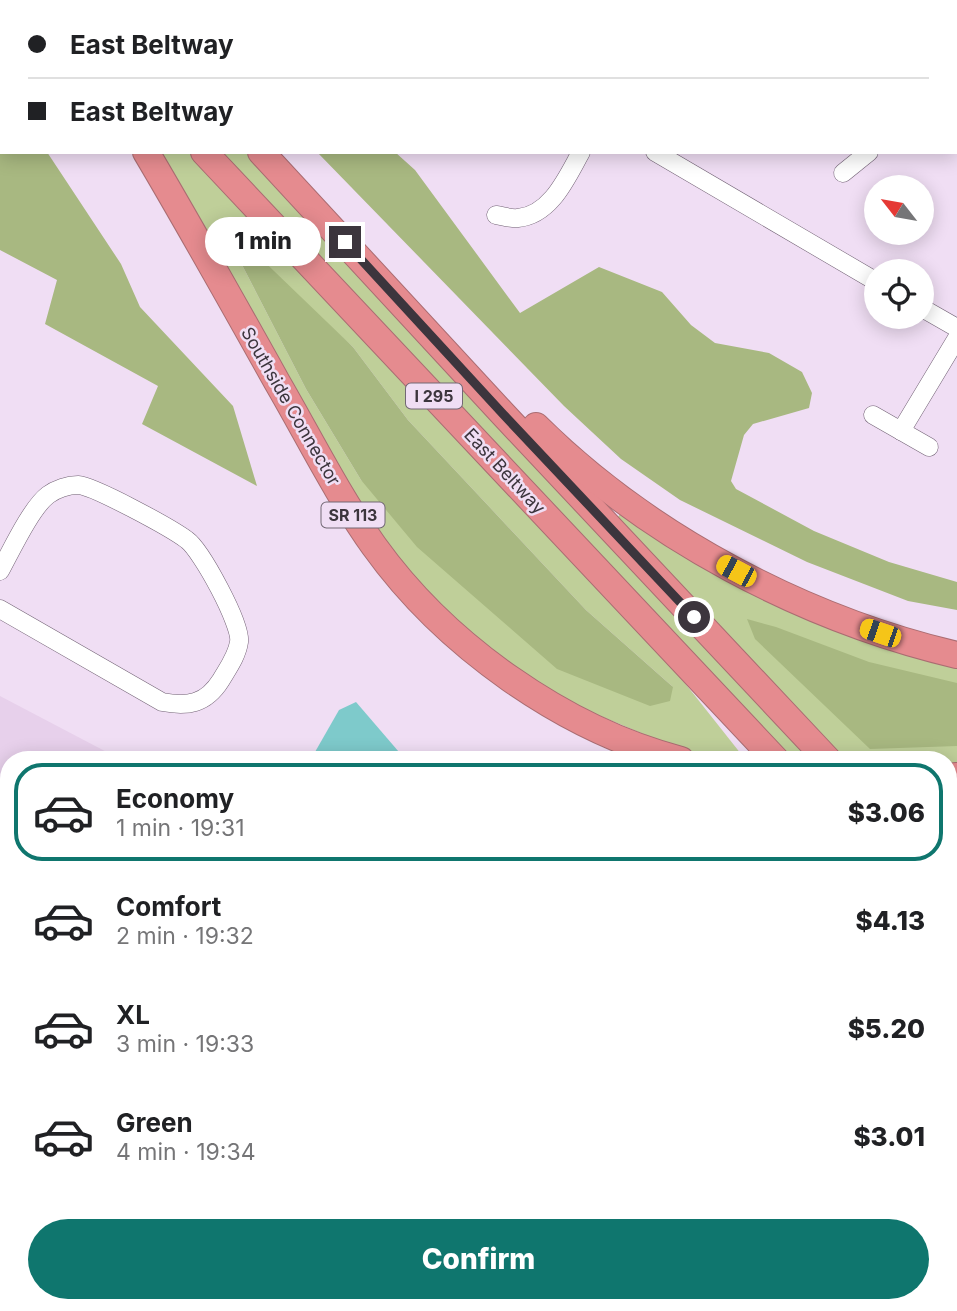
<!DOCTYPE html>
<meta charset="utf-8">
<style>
body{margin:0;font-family:Inter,sans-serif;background:#f6f6f6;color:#202124;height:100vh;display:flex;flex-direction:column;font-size:26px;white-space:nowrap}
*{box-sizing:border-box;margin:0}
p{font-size:23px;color:#757577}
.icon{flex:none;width:38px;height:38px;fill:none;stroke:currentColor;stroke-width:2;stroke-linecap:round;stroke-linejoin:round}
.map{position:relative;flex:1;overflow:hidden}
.panel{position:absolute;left:0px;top:751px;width:957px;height:562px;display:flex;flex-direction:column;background:#fff;border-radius:28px 28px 0 0;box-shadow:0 4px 18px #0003}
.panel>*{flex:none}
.hud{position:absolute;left:0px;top:0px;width:957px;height:154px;box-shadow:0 4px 18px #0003;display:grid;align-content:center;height:154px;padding:0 28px;background:#fff}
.needle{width:46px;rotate:301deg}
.fabs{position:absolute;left:864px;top:175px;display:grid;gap:14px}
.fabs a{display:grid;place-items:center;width:70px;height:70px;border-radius:50%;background:#fff;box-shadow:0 4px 18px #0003;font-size:35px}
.end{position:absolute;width:32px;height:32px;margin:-16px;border:9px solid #3c353d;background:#fff;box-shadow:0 0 0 4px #fff}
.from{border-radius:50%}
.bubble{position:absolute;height:49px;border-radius:24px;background:#fff;box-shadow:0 4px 18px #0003;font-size:23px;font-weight:800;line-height:49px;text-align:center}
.car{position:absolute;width:21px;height:42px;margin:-21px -10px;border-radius:9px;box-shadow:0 0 5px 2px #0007;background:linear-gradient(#f5c518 24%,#345 0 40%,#f5c518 0 76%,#345 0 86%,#f5c518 0)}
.hud b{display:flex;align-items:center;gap:24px;height:66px;font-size:26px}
.hud b+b{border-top:2px solid #e0e0e0}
.hud i{width:18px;height:18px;background:#202124}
ul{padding:12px 0 0;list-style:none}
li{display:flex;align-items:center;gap:21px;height:98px;margin:0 14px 10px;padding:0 14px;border:4px solid transparent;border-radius:28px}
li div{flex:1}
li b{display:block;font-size:26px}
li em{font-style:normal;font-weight:800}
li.selected{border-color:#0f766e}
li>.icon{width:63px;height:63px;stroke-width:1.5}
.button{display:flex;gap:14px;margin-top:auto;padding:14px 28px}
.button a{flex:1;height:80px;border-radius:42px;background:#0f766e;color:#fff;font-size:28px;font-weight:800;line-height:80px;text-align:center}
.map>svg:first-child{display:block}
.built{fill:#e7d0eb}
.green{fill:#bfcf99;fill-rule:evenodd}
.forest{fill:#a8b881}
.water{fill:#7ecacb}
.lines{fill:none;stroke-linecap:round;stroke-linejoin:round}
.minor-casing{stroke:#726275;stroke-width:19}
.highway-casing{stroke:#aa6d72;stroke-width:28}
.minor{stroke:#fff;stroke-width:18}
.highway{stroke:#e58b8f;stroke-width:26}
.route{stroke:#3c353d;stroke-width:9}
.labels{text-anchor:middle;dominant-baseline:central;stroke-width:5;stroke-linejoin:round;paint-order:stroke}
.shield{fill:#f0def4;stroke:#726874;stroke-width:2}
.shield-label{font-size:16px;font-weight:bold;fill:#3c353d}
.street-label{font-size:18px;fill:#3c353d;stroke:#f0def4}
</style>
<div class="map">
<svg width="957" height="1311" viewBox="0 0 957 1311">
<rect width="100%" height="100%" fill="#f0def4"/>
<path class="built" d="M 0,696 L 120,759 L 9,760 L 9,1197 L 0,1212 Z"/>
<g class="green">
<path d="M 158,152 L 194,152 L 654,644 L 745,759 L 733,759 L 679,749 L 560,699 L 457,625 L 372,527 ZM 241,246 L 353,347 L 408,420 L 586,610 L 673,687 L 361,480 L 306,389 L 240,261 Z"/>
<path d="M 214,152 L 245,152 L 818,759 L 785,759 Z"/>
<path d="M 621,513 L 906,655 L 957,668 L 957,766 L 949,767 L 948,760 L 844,759 L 617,518 Z"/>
<path d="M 949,790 L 957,790 L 957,873 L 949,864 Z"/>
</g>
<g class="forest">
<path d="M 0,79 L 2,79 L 2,152 L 47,152 L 121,264 L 140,307 L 233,406 L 257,486 L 142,424 L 158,386 L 45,324 L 57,280 L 0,250 Z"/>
<path d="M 317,152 L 395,152 L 415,170 L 520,313 L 599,267 L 662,292 L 691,325 L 715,343 L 769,353 L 802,372 L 812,393 L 809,408 L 753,424 L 744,435 L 731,481 L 736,489 L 814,531 L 889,562 L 957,582 L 957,610 L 908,601 L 807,562 L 680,500 L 621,459 L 564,406 Z"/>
<path d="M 241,245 L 248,246 L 353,347 L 408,420 L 586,610 L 673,687 L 670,701 L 650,706 L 557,669 L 417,547 L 361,480 L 306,389 L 240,261 Z"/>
<path d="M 747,619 L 776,627 L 869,662 L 957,683 L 957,746 L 870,749 L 755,639 Z"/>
</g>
<g class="water">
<path d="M 356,702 L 405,759 L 311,759 L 339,710 Z"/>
<path d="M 480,1304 L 549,1304 L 550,1311 L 490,1311 Z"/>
</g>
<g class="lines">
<g class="minor-casing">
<g id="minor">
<path d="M 395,0 L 398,2"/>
<path d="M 852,0 L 855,2"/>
<path d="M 147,2 L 155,0"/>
<path d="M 0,36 L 2,35"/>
<path d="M 956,63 L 957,64"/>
<path d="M 655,152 L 877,282"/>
<path d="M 843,173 L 869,152"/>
<path d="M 496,215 C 503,216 511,219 518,218 C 551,215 567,177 581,152"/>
<path d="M 922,308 L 957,328"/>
<path d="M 873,415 L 929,447"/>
<path d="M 901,431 L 957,338"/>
<path d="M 0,571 C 11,551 31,508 48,495 C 56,489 68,485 78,485 C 94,486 171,528 187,540 C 201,550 242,625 239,642 C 237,656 228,668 221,680 C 206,704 188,707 162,702 L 0,609"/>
<path d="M 948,1078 L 957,1088"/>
<path d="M 948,1154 L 957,1139"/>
<path d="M 0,1168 L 9,1153"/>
<path d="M 948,1289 L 951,1291"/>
<path d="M 41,1311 L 46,1304"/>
<path d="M 256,1311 L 260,1304"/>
<path d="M 827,1311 L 862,1311"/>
</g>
</g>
<g class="highway-casing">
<g id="highway">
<path d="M 39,0 L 40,2"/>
<path d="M 60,0 L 62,2"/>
<path d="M 117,0 L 119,2"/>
<path d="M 146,152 C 191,228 234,305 277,382 C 309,437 337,494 374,546 C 445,645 563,729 681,760"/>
<path d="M 204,152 L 776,760"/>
<path d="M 261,152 L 503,414 L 828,760"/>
<path d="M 536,426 C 648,537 804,619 957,655"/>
<path d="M 948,777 L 957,776"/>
<path d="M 948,884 L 957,892"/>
<path d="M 948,941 L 957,949"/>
<path d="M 948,992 L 957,1001"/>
</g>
</g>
<use href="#minor" class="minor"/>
<use href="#highway" class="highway"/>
</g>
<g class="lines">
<path class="route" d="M 345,242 L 503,414 L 694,617"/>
</g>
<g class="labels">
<g class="shield">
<rect x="406" y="383.5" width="56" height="25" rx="5"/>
<rect x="321.5" y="502.5" width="63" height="25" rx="5"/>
</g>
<g class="shield-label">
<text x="434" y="396">I 295</text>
<text x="353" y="515">SR 113</text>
</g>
<g class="street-label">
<text transform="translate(291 406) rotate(60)">Southside Connector</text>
<text transform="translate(505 471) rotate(47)">East Beltway</text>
</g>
</g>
</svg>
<div class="fabs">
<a><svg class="needle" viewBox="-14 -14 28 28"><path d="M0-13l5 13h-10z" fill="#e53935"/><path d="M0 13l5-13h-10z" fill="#757577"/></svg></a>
<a><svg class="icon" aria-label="locate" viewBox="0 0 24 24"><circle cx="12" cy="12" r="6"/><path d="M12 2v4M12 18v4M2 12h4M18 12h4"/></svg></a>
</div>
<i class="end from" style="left:694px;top:617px"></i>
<i class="end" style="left:345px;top:242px"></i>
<div class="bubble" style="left:205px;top:217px;width:116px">1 min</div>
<i class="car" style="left:736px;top:571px;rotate:298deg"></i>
<i class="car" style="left:880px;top:633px;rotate:289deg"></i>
<div class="hud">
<b><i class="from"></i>East Beltway</b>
<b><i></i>East Beltway</b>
</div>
<section class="panel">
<ul>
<li class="selected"><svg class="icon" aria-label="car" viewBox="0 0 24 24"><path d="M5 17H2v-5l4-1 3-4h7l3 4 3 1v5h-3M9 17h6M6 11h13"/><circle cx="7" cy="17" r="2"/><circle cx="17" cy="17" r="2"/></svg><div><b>Economy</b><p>1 min · 19:31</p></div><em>$3.06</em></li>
<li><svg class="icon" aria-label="car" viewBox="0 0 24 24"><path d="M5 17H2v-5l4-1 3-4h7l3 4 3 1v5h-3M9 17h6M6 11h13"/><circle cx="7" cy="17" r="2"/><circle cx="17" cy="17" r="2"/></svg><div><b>Comfort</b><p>2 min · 19:32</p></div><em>$4.13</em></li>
<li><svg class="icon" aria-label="car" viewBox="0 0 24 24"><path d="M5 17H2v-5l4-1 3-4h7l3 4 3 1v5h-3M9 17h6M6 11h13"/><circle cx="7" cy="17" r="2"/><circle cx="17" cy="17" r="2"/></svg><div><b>XL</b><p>3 min · 19:33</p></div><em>$5.20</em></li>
<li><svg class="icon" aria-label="car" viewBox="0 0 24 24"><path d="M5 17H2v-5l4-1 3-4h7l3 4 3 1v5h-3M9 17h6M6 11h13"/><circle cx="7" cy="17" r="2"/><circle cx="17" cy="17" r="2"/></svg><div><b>Green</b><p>4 min · 19:34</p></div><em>$3.01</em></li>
</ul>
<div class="button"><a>Confirm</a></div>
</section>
</div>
